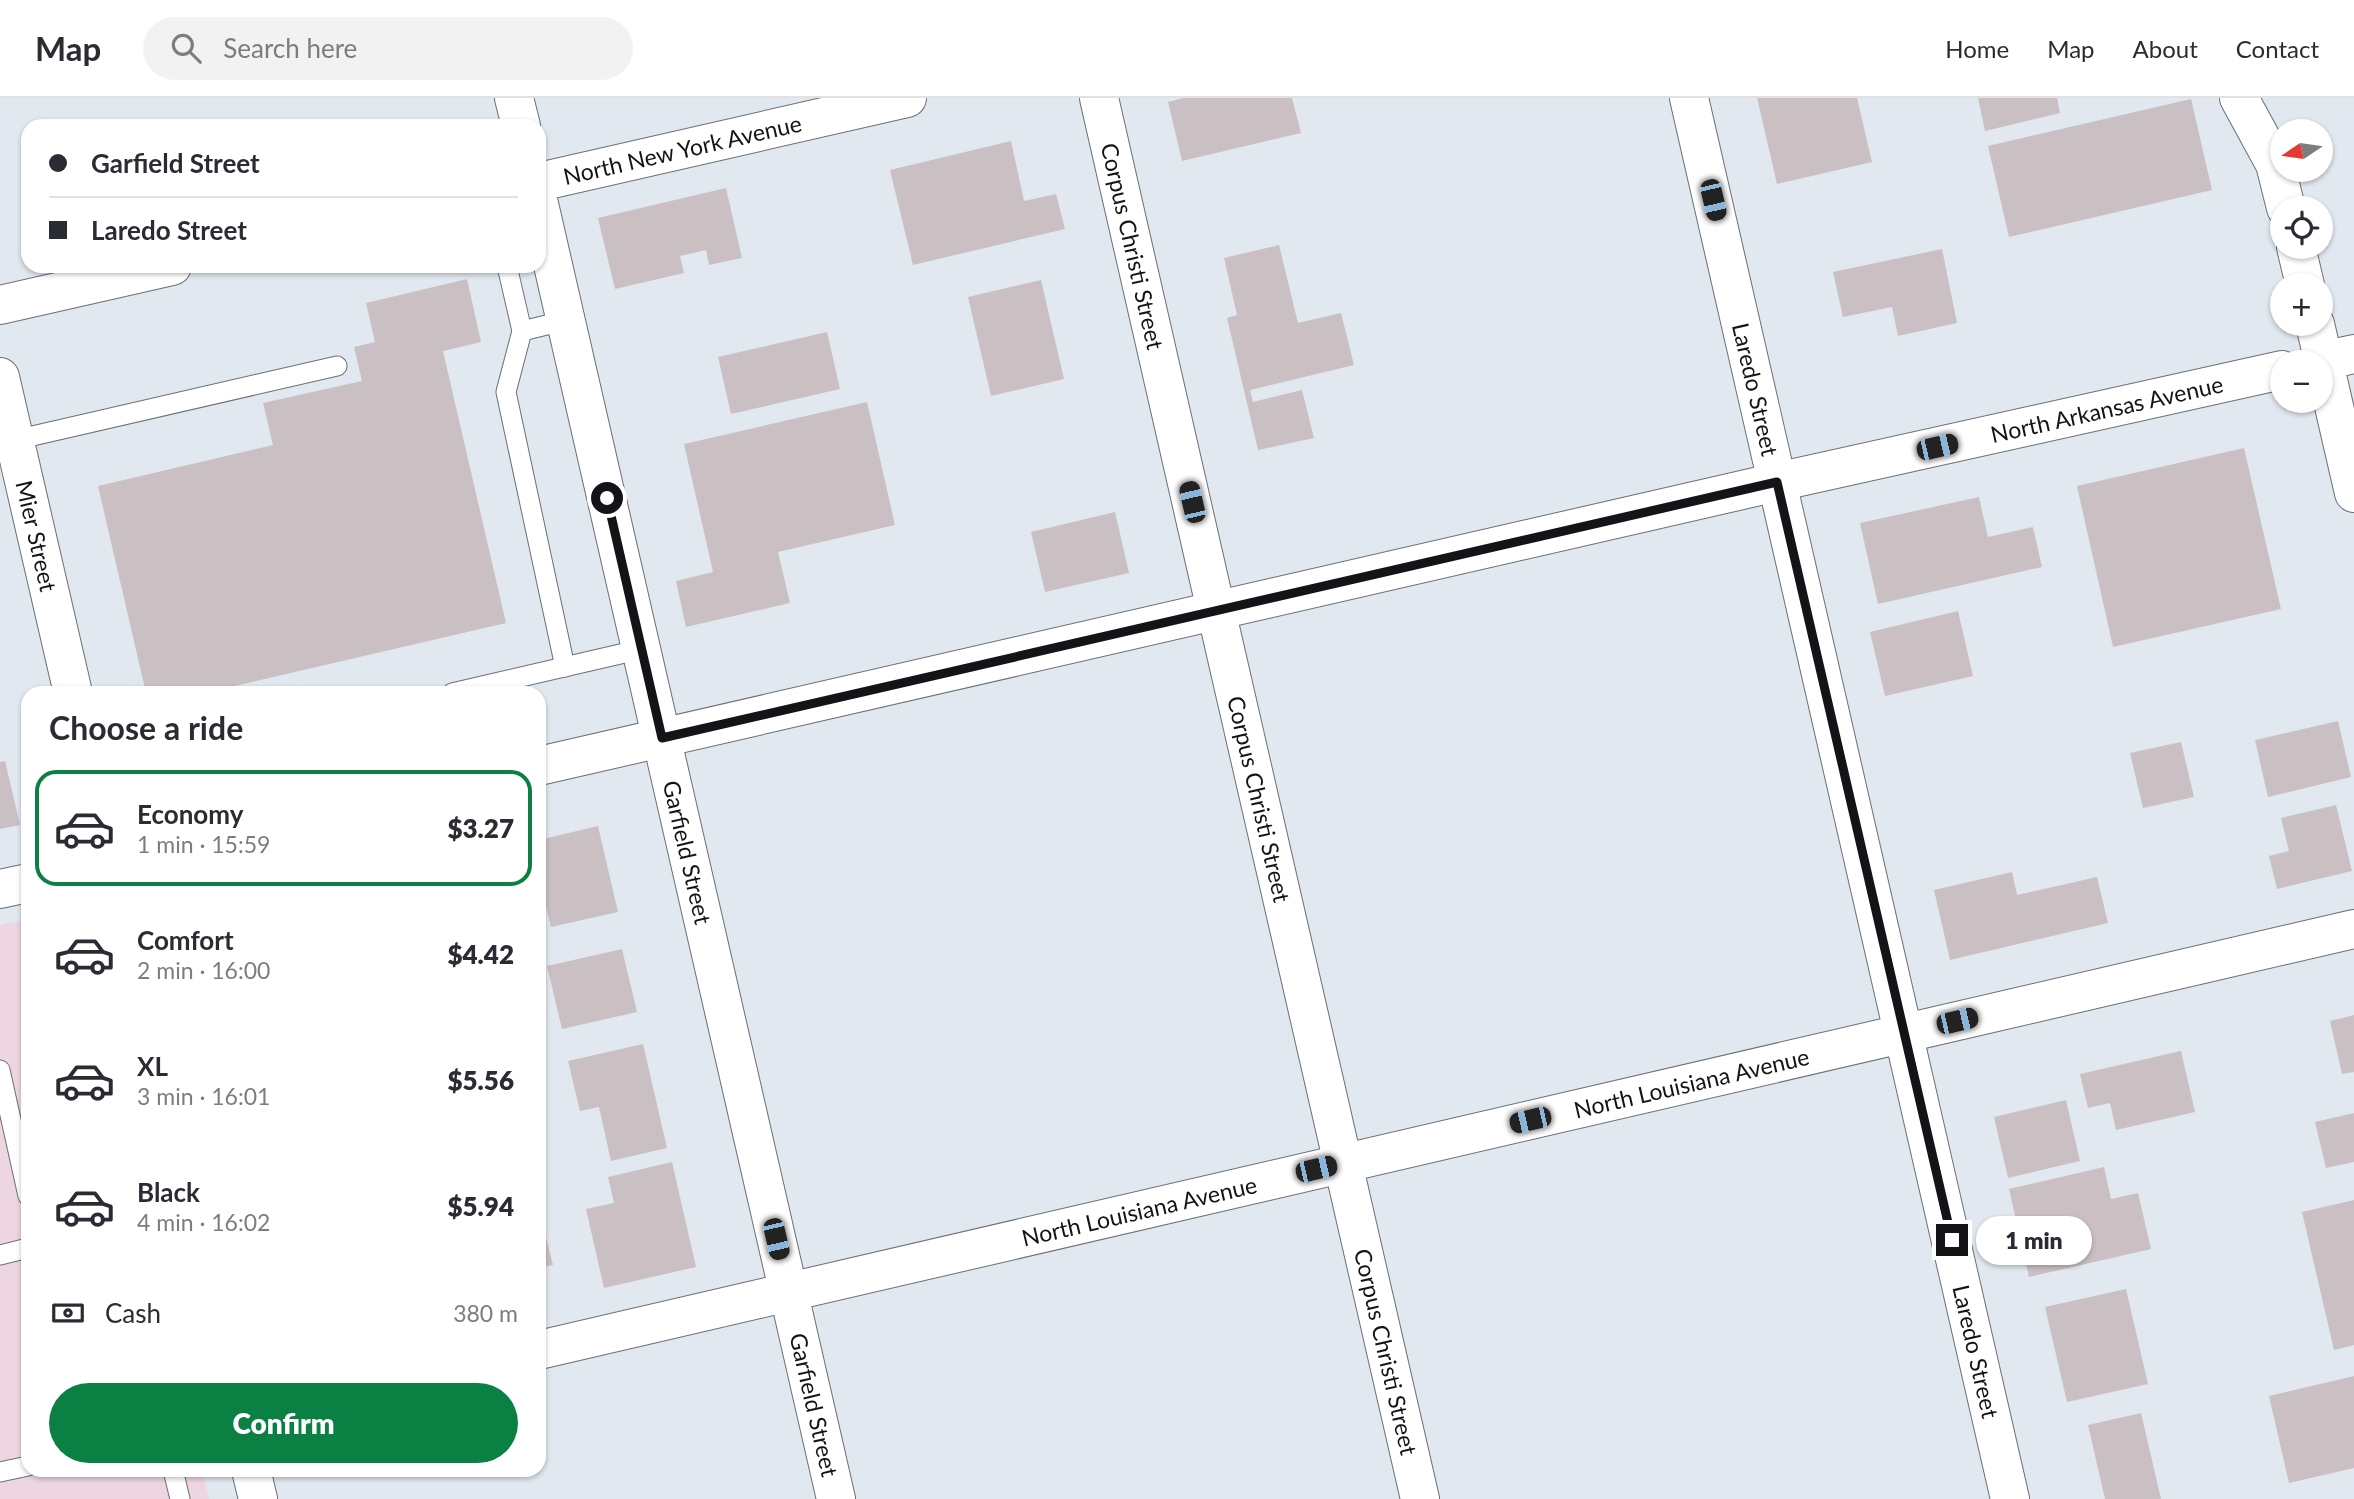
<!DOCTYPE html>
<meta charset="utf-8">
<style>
body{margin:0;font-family:Lato,sans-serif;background:#f2f2f3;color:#2b2b33;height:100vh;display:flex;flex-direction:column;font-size:26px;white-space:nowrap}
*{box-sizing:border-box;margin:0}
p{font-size:23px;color:#7c7c81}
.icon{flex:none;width:38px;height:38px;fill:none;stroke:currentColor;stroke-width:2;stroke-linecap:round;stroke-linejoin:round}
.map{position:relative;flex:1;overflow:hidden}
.panel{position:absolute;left:21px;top:588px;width:525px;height:791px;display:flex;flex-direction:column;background:#fff;border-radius:21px;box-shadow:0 2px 5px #0004}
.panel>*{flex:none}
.guide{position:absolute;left:21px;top:21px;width:525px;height:154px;border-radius:21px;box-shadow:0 2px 5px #0004;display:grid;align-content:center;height:154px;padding:0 28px;background:#fff}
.needle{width:46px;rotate:257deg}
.controls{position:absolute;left:2270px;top:21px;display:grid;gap:14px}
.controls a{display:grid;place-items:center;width:63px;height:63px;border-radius:50%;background:#fff;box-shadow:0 2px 5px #0004;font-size:35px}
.end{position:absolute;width:32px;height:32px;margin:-16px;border:9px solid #121417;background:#fff;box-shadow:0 0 0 4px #fff}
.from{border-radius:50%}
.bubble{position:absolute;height:49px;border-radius:24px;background:#fff;box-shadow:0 2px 5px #0004;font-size:23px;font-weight:800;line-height:49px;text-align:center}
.car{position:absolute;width:21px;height:42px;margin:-21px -10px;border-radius:9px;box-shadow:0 0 5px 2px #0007;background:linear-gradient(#222 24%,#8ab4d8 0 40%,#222 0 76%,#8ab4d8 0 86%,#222 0)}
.guide b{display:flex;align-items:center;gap:24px;height:66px;font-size:26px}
.guide b+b{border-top:2px solid #e1e1e2}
.guide i{width:18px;height:18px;background:#2b2b33}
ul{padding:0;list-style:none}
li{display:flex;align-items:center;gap:21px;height:116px;margin:0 14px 10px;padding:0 14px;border:4px solid transparent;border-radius:21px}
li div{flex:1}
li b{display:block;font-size:26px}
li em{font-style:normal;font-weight:800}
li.on{border-color:#0b8043}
li>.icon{width:63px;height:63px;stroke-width:1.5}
h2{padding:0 28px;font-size:32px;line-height:84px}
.pay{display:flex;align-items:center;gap:18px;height:77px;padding:0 28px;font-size:26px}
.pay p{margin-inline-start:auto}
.action{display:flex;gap:14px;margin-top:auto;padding:14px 28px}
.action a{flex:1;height:80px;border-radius:42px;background:#0b8043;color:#fff;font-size:28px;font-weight:800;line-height:80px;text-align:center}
header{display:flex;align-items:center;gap:42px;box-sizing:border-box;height:98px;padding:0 35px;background:#fff;border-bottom:2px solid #e1e1e2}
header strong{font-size:33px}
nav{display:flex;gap:38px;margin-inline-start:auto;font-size:24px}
.search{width:490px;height:63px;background:#f2f2f3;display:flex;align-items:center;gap:18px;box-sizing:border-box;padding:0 24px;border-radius:38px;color:#7c7c81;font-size:26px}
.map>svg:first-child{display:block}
.education{fill:#edd6e1}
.building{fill:#cac0c4}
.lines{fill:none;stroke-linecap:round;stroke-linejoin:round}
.lane-casing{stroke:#696f75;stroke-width:21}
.street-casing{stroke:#696f75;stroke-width:40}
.secondary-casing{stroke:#696f75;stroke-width:40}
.lane{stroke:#fff;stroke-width:19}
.street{stroke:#fff;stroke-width:38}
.secondary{stroke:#fff;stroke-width:38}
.route{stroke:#121417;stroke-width:9}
.labels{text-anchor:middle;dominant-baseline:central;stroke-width:5;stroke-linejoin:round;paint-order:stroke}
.street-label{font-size:23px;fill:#121417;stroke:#eff5fc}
</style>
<header>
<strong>Map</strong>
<div class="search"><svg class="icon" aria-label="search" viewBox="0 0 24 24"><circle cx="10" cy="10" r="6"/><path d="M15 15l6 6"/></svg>Search here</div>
<nav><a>Home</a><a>Map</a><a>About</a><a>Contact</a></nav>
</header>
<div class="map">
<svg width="2354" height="1401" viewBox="0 0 2354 1401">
<rect width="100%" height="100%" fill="#e1e8ef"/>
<path class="education" d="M 28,821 L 28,1372 L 202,1372 L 209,1401 L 0,1401 L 0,827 Z"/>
<g class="building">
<path d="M 1183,0 L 1292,0 L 1301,35 L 1182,63 L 1168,4 Z"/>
<path d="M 1757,0 L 1857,0 L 1872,64 L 1777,86 Z"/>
<path d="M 1978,0 L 2057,0 L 2060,15 L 1985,33 Z"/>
<path d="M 2191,1 L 2212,92 L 2009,139 L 1988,48 Z"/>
<path d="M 1011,43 L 1024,103 L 1056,96 L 1065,131 L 913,167 L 890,72 Z"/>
<path d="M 726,90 L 742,160 L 709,167 L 706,152 L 680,158 L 684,175 L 615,191 L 598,120 Z"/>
<path d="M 1279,147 L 1298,225 L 1341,215 L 1354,267 L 1250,292 L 1253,304 L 1302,292 L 1314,340 L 1258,352 L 1227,220 L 1237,217 L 1224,160 Z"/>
<path d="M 1942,151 L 1957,225 L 1898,238 L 1892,209 L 1843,219 L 1833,174 Z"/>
<path d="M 467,181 L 481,244 L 443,253 L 506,525 L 204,595 L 146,595 L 98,388 L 273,347 L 263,305 L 362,283 L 354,249 L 375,244 L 366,205 Z"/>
<path d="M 1041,182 L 1064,281 L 991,298 L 968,199 Z"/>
<path d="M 827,234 L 840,291 L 731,316 L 718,259 Z"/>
<path d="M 867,304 L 895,427 L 778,454 L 790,505 L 686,529 L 676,483 L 713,474 L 684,346 Z"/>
<path d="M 2244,350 L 2281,511 L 2113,549 L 2077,388 Z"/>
<path d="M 1979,399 L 1988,439 L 2033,429 L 2042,469 L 1878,506 L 1860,425 Z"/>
<path d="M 1115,414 L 1129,475 L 1045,494 L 1031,434 Z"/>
<path d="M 1958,513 L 1973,578 L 1885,598 L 1870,534 Z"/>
<path d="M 2338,623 L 2351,679 L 2268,699 L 2255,642 Z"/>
<path d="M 2181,644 L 2194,699 L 2143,710 L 2130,655 Z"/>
<path d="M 5,663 L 20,727 L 0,731 L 0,664 Z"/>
<path d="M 2336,707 L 2352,773 L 2277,791 L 2269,758 L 2289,753 L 2281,720 Z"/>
<path d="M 598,728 L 618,814 L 551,829 L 539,779 L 539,742 Z"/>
<path d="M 2012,774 L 2017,797 L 2097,779 L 2108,825 L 1950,862 L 1934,792 Z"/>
<path d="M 622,851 L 637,914 L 562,931 L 547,868 Z"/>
<path d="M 2354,917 L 2354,974 L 2342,976 L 2330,923 Z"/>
<path d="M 643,946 L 667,1050 L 611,1063 L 599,1009 L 580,1013 L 568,963 Z"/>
<path d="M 2181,953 L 2195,1014 L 2116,1032 L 2110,1005 L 2088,1010 L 2080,976 Z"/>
<path d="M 2066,1002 L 2080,1063 L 2008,1080 L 1994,1019 Z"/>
<path d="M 2354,1015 L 2354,1064 L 2326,1070 L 2315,1024 Z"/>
<path d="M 672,1064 L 696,1169 L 604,1190 L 586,1111 L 614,1105 L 608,1079 Z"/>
<path d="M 2104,1069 L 2111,1101 L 2138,1095 L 2151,1151 L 2029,1179 L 2009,1091 Z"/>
<path d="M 2354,1102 L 2354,1247 L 2334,1252 L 2302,1114 Z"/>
<path d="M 539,1112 L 553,1167 L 539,1170 Z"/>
<path d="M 2126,1191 L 2148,1286 L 2067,1304 L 2045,1209 Z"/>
<path d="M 2354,1278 L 2354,1370 L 2289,1385 L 2269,1298 Z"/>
<path d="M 2141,1315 L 2161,1401 L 2105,1401 L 2088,1327 Z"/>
</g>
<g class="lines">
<g class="lane-casing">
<g id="lane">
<path d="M 507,168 L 522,233"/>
<path d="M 15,342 L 337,268"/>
<path d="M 565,569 L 506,294 L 522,233 L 567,222"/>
<path d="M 452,595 L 642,551"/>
<path d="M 0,972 L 28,1098"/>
<path d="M 0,1157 L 28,1150"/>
<path d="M 173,1372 L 180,1401"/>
<path d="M 0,1374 L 28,1368"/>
</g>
</g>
<g class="street-casing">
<g id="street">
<path d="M 514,0 L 521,28"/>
<path id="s1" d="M 1099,0 L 1216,512"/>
<path id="s2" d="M 1689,0 L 2010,1401"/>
<path d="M 2239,0 L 2275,66 L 2286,110"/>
<path id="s3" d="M 539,84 L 907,0"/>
<path id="s4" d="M 539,106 L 836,1401"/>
<path d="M 2296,149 L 2305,187"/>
<path d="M 0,207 L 172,168"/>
<path d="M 2315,226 L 2354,395"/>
<path id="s5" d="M 0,279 L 73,595"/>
<path id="s6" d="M 539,1252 L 2354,831"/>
<path d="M 251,1372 L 258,1401"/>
</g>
</g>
<g class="secondary-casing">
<g id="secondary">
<path d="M 2317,264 L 2354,256"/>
<path id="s7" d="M 1216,512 L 1420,1401"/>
<path id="s8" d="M 539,668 L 1777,384 L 2282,272"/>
<path d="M 0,791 L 28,785"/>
</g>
</g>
<use href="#lane" class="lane"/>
<use href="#street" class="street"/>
<use href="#secondary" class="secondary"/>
</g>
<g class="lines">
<path class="route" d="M 607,400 L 662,640 L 1777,384 L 1952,1142"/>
</g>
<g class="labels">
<g class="street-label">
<text stroke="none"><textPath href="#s3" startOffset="147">North New York Avenue</textPath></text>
<text stroke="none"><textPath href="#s1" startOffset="152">Corpus Christi Street</textPath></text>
<text stroke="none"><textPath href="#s2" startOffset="299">Laredo Street</textPath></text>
<text stroke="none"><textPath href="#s8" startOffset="1608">North Arkansas Avenue</textPath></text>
<text stroke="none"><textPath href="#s5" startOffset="163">Mier Street</textPath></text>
<text stroke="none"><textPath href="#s7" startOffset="194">Corpus Christi Street</textPath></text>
<text stroke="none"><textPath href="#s4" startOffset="665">Garfield Street</textPath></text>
<text stroke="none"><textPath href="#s6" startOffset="1183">North Louisiana Avenue</textPath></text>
<text stroke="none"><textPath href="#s6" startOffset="616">North Louisiana Avenue</textPath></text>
<text stroke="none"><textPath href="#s7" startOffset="761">Corpus Christi Street</textPath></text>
<text stroke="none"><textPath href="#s2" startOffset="1286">Laredo Street</textPath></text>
<text stroke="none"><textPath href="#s4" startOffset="1232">Garfield Street</textPath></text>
</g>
</g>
</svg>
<div class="controls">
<a><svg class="needle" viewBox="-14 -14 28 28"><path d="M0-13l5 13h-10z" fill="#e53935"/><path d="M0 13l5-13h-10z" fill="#7c7c81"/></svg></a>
<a><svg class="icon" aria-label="locate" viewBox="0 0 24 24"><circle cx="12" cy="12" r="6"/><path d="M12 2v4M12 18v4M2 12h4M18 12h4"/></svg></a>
<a>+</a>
<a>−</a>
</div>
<i class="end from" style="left:607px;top:400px"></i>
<i class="end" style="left:1952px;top:1142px"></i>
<div class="bubble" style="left:1976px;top:1118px;width:116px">1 min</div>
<i class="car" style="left:1713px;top:102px;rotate:167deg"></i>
<i class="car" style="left:1937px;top:349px;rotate:77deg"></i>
<i class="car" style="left:1192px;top:404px;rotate:347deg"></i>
<i class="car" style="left:1957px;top:923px;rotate:77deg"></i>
<i class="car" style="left:1530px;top:1022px;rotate:257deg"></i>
<i class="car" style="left:1316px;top:1071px;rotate:77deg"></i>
<i class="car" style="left:776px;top:1141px;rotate:167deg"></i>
<div class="guide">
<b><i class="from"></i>Garfield Street</b>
<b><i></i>Laredo Street</b>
</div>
<section class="panel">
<h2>Choose a ride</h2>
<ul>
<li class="on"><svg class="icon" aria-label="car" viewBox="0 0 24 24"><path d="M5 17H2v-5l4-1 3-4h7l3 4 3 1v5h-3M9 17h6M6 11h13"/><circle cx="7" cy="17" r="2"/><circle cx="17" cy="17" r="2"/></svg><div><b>Economy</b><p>1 min · 15:59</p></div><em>$3.27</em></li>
<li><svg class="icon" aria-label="car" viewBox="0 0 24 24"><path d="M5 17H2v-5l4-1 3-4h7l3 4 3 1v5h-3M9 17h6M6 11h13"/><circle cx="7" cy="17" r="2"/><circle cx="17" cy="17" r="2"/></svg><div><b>Comfort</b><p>2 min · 16:00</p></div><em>$4.42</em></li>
<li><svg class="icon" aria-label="car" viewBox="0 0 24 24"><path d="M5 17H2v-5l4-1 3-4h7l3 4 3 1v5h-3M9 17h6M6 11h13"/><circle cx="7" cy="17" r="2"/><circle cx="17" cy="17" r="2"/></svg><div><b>XL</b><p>3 min · 16:01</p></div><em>$5.56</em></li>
<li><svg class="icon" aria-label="car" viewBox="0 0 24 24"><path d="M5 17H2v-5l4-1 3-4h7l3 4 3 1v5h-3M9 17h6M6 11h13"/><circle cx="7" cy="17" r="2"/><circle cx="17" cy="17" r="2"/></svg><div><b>Black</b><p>4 min · 16:02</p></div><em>$5.94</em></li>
</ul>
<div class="pay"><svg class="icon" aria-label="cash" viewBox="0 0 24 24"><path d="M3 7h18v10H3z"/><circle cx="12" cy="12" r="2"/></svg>Cash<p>380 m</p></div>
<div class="action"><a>Confirm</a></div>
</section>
</div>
